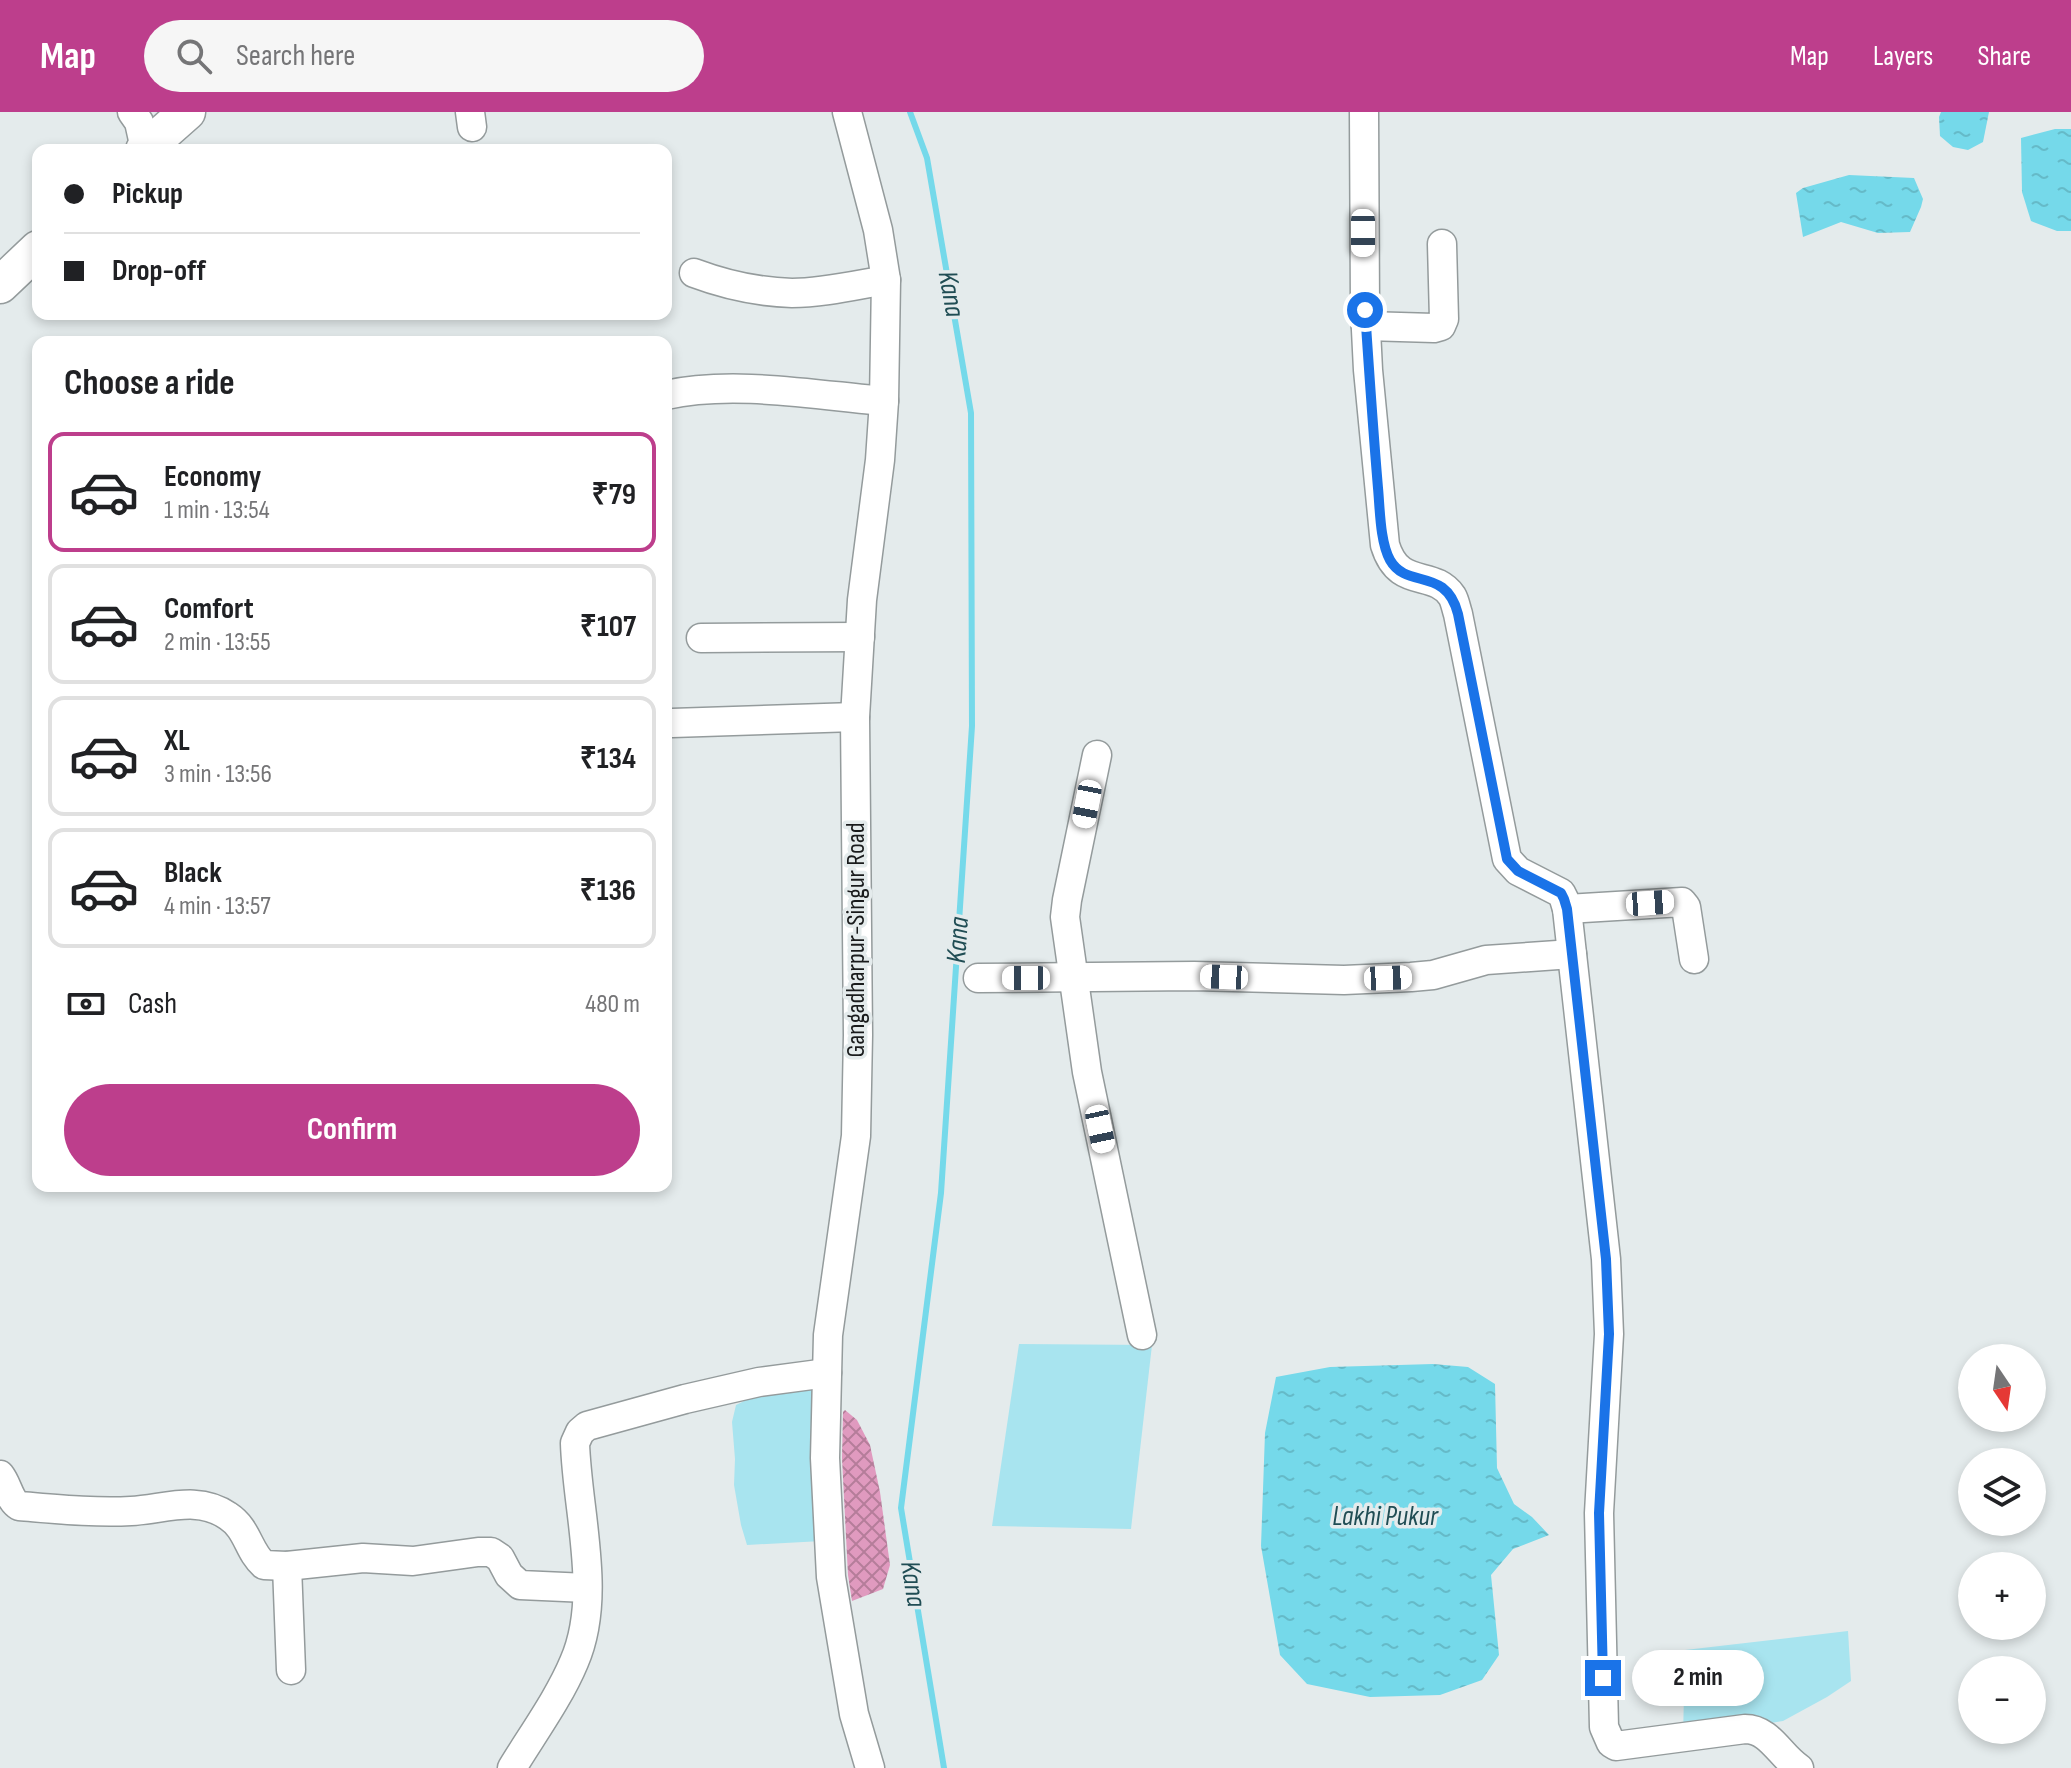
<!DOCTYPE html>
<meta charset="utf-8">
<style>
body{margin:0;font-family:"Sofia Sans Condensed",sans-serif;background:#f6f6f6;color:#202124;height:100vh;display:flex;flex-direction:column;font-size:30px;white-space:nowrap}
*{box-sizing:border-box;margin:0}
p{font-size:26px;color:#757577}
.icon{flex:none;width:44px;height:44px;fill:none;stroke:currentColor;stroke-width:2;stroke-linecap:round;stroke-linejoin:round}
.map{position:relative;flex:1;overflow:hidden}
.details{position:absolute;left:32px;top:224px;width:640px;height:856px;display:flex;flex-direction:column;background:#fff;border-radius:16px;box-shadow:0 4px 12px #0003}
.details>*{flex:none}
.hud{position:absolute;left:32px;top:32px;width:640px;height:176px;border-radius:16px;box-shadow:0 4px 12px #0003;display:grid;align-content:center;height:176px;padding:0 32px;background:#fff}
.needle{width:52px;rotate:167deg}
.buttons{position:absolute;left:1958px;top:1232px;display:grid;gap:16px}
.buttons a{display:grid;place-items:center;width:88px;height:88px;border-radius:50%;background:#fff;box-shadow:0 4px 12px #0003;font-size:40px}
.end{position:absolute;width:36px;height:36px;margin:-18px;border:10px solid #1a73e8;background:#fff;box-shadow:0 0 0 4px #fff}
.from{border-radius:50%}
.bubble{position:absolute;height:56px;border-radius:28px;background:#fff;box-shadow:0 4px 12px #0003;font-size:26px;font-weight:700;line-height:56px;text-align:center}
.car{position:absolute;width:24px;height:48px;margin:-24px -12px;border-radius:10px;box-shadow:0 0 6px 2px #0007;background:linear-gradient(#fff 24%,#345 0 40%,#fff 0 76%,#345 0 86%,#fff 0)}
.hud b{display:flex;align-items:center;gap:28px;height:76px;font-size:30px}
.hud b+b{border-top:2px solid #e0e0e0}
.hud i{width:20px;height:20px;background:#202124}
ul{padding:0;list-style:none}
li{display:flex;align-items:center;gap:24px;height:120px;margin:0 16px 12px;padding:0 16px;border:4px solid #e0e0e0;border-radius:16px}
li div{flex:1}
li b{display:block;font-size:30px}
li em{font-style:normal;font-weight:700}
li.active{border-color:#bd3e8c}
li>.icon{width:72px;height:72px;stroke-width:1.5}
h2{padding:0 32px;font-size:36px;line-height:96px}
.pay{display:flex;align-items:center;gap:20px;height:88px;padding:0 32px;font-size:30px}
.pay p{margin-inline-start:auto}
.button{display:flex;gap:16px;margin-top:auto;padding:16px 32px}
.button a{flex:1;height:92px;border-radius:48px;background:#bd3e8c;color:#fff;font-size:32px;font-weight:700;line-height:92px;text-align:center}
header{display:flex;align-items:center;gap:48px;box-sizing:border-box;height:112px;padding:0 40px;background:#bd3e8c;color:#fff}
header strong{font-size:38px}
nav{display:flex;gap:44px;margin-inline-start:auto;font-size:28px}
.search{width:560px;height:72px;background:#f6f6f6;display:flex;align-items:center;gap:20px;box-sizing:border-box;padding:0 28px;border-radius:44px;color:#757577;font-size:30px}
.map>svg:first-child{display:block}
.grass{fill:#a8e4ef}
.water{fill:url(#water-ripples)}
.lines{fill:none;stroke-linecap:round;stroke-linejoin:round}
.stream{stroke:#75d9ea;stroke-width:6}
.building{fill:url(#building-cross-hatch)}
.minor-casing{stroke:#949b9c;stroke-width:31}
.major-casing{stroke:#949b9c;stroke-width:39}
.minor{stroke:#fff;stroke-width:28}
.major{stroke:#fff;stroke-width:36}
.route{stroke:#1a73e8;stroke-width:10}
.labels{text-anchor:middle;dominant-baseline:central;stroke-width:7;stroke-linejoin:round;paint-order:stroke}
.street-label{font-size:26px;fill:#191b1c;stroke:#e4ebec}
.water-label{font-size:28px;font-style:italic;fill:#204d54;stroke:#e4ebec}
</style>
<header>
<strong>Map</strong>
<div class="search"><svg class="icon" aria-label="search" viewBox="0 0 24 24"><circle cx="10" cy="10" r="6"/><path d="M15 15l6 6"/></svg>Search here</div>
<nav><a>Map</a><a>Layers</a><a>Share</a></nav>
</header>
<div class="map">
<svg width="2071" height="1656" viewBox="0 0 2071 1656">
<defs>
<pattern id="water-ripples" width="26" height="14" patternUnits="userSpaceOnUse" patternTransform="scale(2)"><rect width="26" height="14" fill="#75d9ea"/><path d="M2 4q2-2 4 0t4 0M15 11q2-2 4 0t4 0" fill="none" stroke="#65bac8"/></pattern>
<pattern id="building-cross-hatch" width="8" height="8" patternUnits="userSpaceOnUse" patternTransform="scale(2)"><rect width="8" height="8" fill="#e09abf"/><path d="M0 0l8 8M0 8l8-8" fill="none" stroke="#b57d9a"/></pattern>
</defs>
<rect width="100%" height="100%" fill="#e4ebec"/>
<g class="grass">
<path d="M 1019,1232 L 1152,1233 L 1131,1417 L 992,1414 Z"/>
<path d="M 820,1270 L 822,1429 L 747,1433 L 741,1413 L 734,1373 L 735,1347 L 732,1310 L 736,1293 L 781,1271 Z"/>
<path d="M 1848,1519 L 1851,1569 L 1827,1585 L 1783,1609 L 1683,1625 L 1685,1538 Z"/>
</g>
<g class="water">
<path d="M 1941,0 L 1989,0 L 1983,30 L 1968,38 L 1953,35 L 1940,24 L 1939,5 Z"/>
<path d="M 2055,17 L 2071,17 L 2071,119 L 2057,119 L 2031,109 L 2022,80 L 2021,26 Z"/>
<path d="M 1849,63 L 1914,66 L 1923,87 L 1921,95 L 1910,120 L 1878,121 L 1841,110 L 1803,125 L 1796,81 L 1803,76 Z"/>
<path d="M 1433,1252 L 1468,1255 L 1495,1272 L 1497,1356 L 1514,1392 L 1532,1405 L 1549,1423 L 1513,1437 L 1491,1463 L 1499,1543 L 1482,1568 L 1440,1583 L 1370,1585 L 1307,1572 L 1280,1543 L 1261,1434 L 1265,1321 L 1276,1265 L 1330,1255 Z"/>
</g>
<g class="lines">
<path class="stream" d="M 910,0 L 927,46 L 971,301 L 972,614 L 941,1081 L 901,1396 L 944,1656"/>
</g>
<path class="building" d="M 845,1298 L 857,1308 L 870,1333 L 880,1380 L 890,1453 L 883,1477 L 852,1489 L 848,1463 L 842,1346 L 843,1300 Z"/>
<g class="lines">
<g class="minor-casing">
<g id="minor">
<path d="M 132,0 L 139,10 L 145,37"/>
<path d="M 470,0 L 472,15"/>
<path d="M 847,0 L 878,118 L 886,168 L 884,289 L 880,348 L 862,488 L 855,605 L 858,923 L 856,1024 L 828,1223 L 825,1346 L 831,1465 L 854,1602 L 870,1656"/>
<path d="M 1364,0 L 1365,198 L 1368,258 L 1385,433 C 1399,479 1433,456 1452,484 C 1455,489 1456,496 1458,502 L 1507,747 L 1518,759 L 1561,781 L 1564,787 L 1567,797 L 1606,1147 L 1609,1222 L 1599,1401 L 1604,1615 L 1611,1631 L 1616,1634 L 1745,1617 C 1770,1617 1780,1644 1799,1656"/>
<path d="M 694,161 C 726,173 758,180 792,181 C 823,181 856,173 886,168"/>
<path d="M 1366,214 L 1434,216 L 1441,214 L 1444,207 L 1442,132"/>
<path d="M 666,283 C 732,268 816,283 884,289"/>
<path d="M 701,526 L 860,525"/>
<path d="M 672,611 L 855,605"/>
<path d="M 1097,643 L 1067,788 L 1065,805 L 1087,960 L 1142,1223"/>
<path d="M 1567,797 L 1682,790 L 1686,795 L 1694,847"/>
<path d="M 978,866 L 1194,864 L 1344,868 L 1411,865 L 1433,863 L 1486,848 L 1572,842"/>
<path d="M 0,1363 C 8,1373 9,1388 19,1394 C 56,1397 94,1401 131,1399 C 165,1397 198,1383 228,1404 C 248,1417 248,1439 264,1453 L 287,1454 L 363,1446 L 413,1449 L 478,1440 L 491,1440 L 500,1446 L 509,1463 L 520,1473 L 587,1476"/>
<path d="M 287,1454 L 291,1558"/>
<path d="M 512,1656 C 532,1623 559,1586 574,1550 C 603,1484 577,1400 575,1331 L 580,1320 L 587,1314 L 685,1287 L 759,1270 L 827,1261"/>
</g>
</g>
<g class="major-casing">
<g id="major">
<path d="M 144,38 L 187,0"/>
<path d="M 0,173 L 38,137"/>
</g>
</g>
<use href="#minor" class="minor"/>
<use href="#major" class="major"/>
</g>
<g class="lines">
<path class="route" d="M 1365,198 C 1369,258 1373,317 1378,376 C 1380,397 1380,430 1390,448 C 1407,478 1446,454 1458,502 L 1507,747 L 1518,759 L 1561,781 L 1564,787 L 1567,797 L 1606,1147 L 1609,1222 L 1599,1401 L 1603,1566"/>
</g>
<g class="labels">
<g class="street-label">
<text transform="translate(856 828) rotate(-90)">Gangadharpur-Singur Road</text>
</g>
<g class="water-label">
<text transform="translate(951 182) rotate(80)">Kana</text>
<text transform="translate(958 828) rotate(-86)">Kana</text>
<text x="1385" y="1404">Lakhi Pukur</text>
<text transform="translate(913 1472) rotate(81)">Kana</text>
</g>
</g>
</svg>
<div class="buttons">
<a><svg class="needle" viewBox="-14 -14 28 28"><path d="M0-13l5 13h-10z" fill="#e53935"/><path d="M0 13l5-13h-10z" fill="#757577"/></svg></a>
<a><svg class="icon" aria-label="layers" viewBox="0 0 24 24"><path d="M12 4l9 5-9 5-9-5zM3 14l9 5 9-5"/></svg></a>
<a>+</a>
<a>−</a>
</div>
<i class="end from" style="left:1365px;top:198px"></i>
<i class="end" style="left:1603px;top:1566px"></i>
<div class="bubble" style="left:1632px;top:1538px;width:132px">2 min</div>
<i class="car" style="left:1363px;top:121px;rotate:180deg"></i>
<i class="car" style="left:1087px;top:692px;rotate:191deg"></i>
<i class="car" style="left:1650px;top:791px;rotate:86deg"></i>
<i class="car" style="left:1224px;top:865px;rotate:272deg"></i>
<i class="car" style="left:1026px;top:866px;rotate:270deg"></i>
<i class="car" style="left:1388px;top:866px;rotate:88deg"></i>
<i class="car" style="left:1100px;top:1017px;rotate:168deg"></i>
<div class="hud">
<b><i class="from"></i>Pickup</b>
<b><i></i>Drop-off</b>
</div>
<section class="details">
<h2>Choose a ride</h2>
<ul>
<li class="active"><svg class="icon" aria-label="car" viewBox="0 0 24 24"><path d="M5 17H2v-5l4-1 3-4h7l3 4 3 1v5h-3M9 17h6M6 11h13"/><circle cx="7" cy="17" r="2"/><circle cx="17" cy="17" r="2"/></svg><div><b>Economy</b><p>1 min · 13:54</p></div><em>₹79</em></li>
<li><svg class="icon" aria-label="car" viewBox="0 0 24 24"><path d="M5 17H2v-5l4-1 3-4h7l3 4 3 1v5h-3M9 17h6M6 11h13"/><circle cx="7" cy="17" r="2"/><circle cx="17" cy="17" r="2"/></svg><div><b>Comfort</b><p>2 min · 13:55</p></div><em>₹107</em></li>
<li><svg class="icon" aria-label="car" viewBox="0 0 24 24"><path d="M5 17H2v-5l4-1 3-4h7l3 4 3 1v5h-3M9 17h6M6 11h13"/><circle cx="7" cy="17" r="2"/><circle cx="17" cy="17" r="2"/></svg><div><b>XL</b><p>3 min · 13:56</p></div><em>₹134</em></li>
<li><svg class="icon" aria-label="car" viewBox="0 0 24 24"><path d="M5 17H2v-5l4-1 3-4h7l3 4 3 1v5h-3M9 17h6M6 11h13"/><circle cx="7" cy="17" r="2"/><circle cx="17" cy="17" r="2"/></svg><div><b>Black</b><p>4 min · 13:57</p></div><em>₹136</em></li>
</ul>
<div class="pay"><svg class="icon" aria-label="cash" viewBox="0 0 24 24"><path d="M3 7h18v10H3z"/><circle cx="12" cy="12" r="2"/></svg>Cash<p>480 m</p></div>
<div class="button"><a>Confirm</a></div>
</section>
</div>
